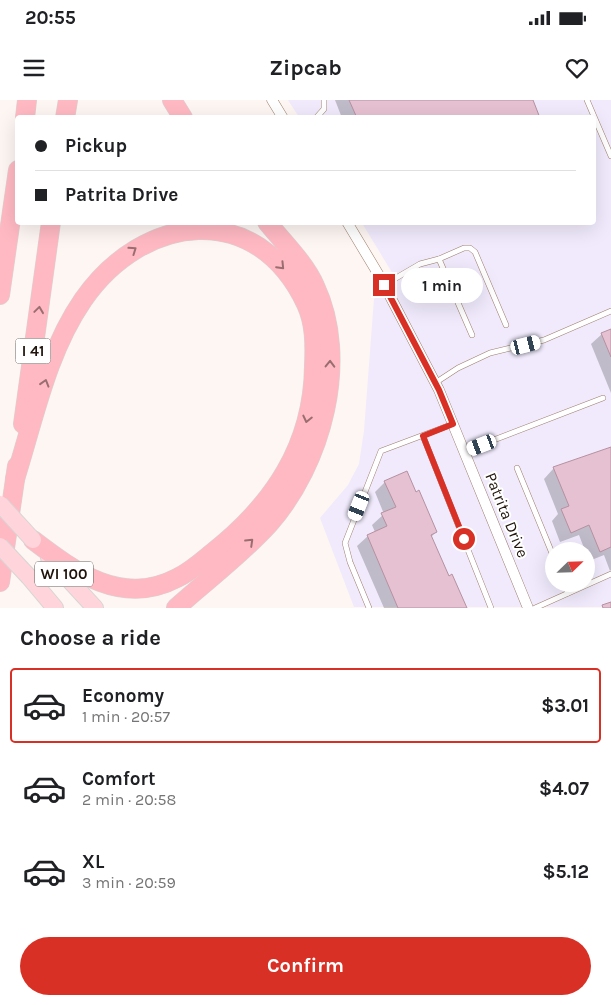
<!DOCTYPE html>
<meta charset="utf-8">
<style>
body{margin:0;font-family:Karla,sans-serif;background:#f2f2f2;color:#202124;height:100vh;display:flex;flex-direction:column;font-size:19px;white-space:nowrap}
*{box-sizing:border-box;margin:0}
p{font-size:16px;color:#757577}
.icon{flex:none;width:28px;height:28px;fill:none;stroke:currentColor;stroke-width:2;stroke-linecap:round;stroke-linejoin:round}
.map{position:relative;height:508px;overflow:hidden}
.panel{display:flex;flex-direction:column;background:#fff;flex:1}
.panel>*{flex:none}
.hud{position:absolute;left:15px;top:15px;width:581px;height:110px;border-radius:5px;box-shadow:0 5px 20px #0002;display:grid;align-content:center;height:110px;padding:0 20px;background:#fff}
.needle{width:32px;rotate:67deg}
.controls{position:absolute;left:545px;top:442px;display:grid;gap:10px}
.controls a{display:grid;place-items:center;width:50px;height:50px;border-radius:50%;background:#fff;box-shadow:0 5px 20px #0002;font-size:25px}
.end{position:absolute;width:22px;height:22px;margin:-11px;border:6px solid #d93025;background:#fff;box-shadow:0 0 0 2px #fff}
.from{border-radius:50%}
.bubble{position:absolute;height:35px;border-radius:18px;background:#fff;box-shadow:0 5px 20px #0002;font-size:16px;font-weight:700;line-height:35px;text-align:center}
.car{position:absolute;width:15px;height:30px;margin:-15px -8px;border-radius:6px;box-shadow:0 0 4px 1px #0007;background:linear-gradient(#fff 24%,#345 0 40%,#fff 0 76%,#345 0 86%,#fff 0)}
.hud b{display:flex;align-items:center;gap:18px;height:48px;font-size:19px}
.hud b+b{border-top:1px solid #e0e0e0}
.hud i{width:12px;height:12px;background:#202124}
ul{padding:0;list-style:none}
li{display:flex;align-items:center;gap:15px;height:75px;margin:0 10px 8px;padding:0 10px;border:2px solid transparent;border-radius:5px}
li div{flex:1}
li b{display:block;font-size:19px}
li em{font-style:normal;font-weight:700}
li.selected{border-color:#d93025}
li>.icon{width:45px;height:45px;stroke-width:1.5}
h2{padding:0 20px;font-size:22px;line-height:60px}
.cta{display:flex;gap:10px;margin-top:auto;padding:10px 20px}
.cta a{flex:1;height:58px;border-radius:30px;background:#d93025;color:#fff;font-size:20px;font-weight:700;line-height:58px;text-align:center}
.status{display:flex;justify-content:space-between;align-items:center;height:35px;padding:0 25px;background:#fff;direction:ltr}
.status svg{height:14px;fill:currentColor}
header{display:flex;justify-content:space-between;align-items:center;height:65px;padding:0 20px;background:#fff;font-size:22px;font-weight:700}
.map>svg:first-child{display:block}
.industrial{fill:#f0eafc;fill-rule:evenodd}
.shadow{fill:#0003}
.building{fill:#e6c1d1;stroke:#b591a1}
.lines{fill:none;stroke-linecap:round;stroke-linejoin:round}
.service-casing{stroke:#9d7e6a;stroke-width:6}
.minor-casing{stroke:#9d7e6a;stroke-width:11}
.primary-casing{stroke:#d7d5d3;stroke-width:18}
.motorway-casing{stroke:#d7d5d3;stroke-width:20}
.service{stroke:#fff;stroke-width:5}
.minor{stroke:#fff;stroke-width:10}
.primary{stroke:#ffd5db;stroke-width:16}
.motorway{stroke:#ffb9c3;stroke-width:19}
.primary-bridge-casing{stroke:#d7d5d3;stroke-width:18;stroke-linecap:butt}
.primary-bridge{stroke:#ffd5db;stroke-width:16}
.oneway{stroke:#9a6e70}
.route{stroke:#d93025;stroke-width:6}
.labels{text-anchor:middle;dominant-baseline:central;stroke-width:4;stroke-linejoin:round;paint-order:stroke}
.shield{fill:#fff;stroke:#625a54;stroke-width:1}
.shield-label{font-size:15px;font-weight:bold;fill:#1f130b}
.street-label{font-size:16px;fill:#1f130b;stroke:#fff}
</style>
<div class="status"><b>20:55</b><svg viewBox="0 0 49 12"><path d="M0 12V9h3v3zM5 12V6h3v6zM10 12V3h3v9zM15 12V0h3v12zM26 1h20v11H26zM47 4h2v5h-2z"/></svg></div>
<header><svg class="icon" aria-label="menu" viewBox="0 0 24 24"><path d="M4 6h16M4 12h16M4 18h16"/></svg>Zipcab<svg class="icon" aria-label="heart" viewBox="0 0 24 24"><path d="M12 20l-8-8c-3-5 5-10 8-4 3-6 11-1 8 4z"/></svg></header>
<div class="map">
<svg width="611" height="508" viewBox="0 0 611 508">
<rect width="100%" height="100%" fill="#fdf6f2"/>
<path class="industrial" d="M 288,0 L 611,0 L 611,507 L 354,507 L 320,418 L 348,385 L 359,364 L 364,331 L 374,199 L 396,179 L 362,123 L 594,122 L 594,18 L 299,17 ZM 554,451 L 586,451 L 586,484 L 554,484 Z"/>
<g class="shadow">
<path d="M 335,0 L 532,0 L 539,18 L 342,18 Z"/>
<path d="M 611,230 L 611,293 L 591,244 L 602,234 Z"/>
<path d="M 611,348 L 611,470 L 610,471 L 604,455 L 589,461 L 579,435 L 560,442 L 552,421 L 558,414 L 544,379 L 554,368 Z"/>
<path d="M 385,382 L 416,393 L 436,432 L 431,437 L 448,477 L 465,508 L 384,508 L 357,446 L 368,436 L 375,432 L 372,425 L 384,414 L 375,392 Z"/>
</g>
<g class="building">
<path d="M 349,0 L 533,0 L 540,18 L 357,18 Z"/>
<path d="M 611,229 L 611,257 L 601,233 Z"/>
<path d="M 611,347 L 611,447 L 600,452 L 589,425 L 571,433 L 561,409 L 569,406 L 553,367 Z"/>
<path d="M 407,371 L 416,392 L 419,390 L 437,432 L 431,435 L 449,476 L 452,474 L 467,508 L 398,508 L 367,435 L 387,426 L 381,413 L 396,407 L 384,381 Z"/>
<path d="M 611,502 L 611,508 L 603,508 L 602,505 Z"/>
</g>
<g class="lines">
<g class="service-casing">
<g id="service">
<path d="M 587,0 L 611,56"/>
<path d="M 316,18 L 324,9 L 324,0"/>
<path d="M 439,159 L 464,148 L 470,148 L 475,152 L 506,225"/>
<path d="M 384,185 L 420,164 L 439,159 L 472,235"/>
<path d="M 435,283 L 458,268 L 490,253 L 544,240 L 611,211"/>
<path d="M 423,336 L 491,508"/>
<path d="M 465,351 L 603,298"/>
<path d="M 517,368 L 554,458"/>
<path d="M 564,484 L 568,493"/>
<path d="M 369,508 L 350,462 L 345,443 L 381,351 L 453,324"/>
<path d="M 535,508 L 611,474"/>
</g>
</g>
<g class="minor-casing">
<g id="minor">
<path d="M 272,0 L 283,18"/>
<path d="M 347,122 L 380,177 L 439,290 L 528,508"/>
</g>
</g>
<g class="primary-casing">
<g id="primary">
<path d="M 49,458 L 95,508"/>
<path d="M 29,477 L 55,508"/>
</g>
</g>
<g class="motorway-casing">
<g id="motorway">
<path d="M 172,0 L 183,18"/>
<path d="M 25,18 L 27,0"/>
<path d="M 65,18 L 68,0"/>
<path d="M 0,195 L 18,70"/>
<path d="M 23,324 L 51,122"/>
<path d="M 15,379 C 34,319 47,252 83,200 C 143,113 257,99 306,204 C 315,223 315,245 314,266 C 313,346 273,405 212,453 C 201,462 190,472 177,478 C 122,507 75,472 33,440"/>
<path d="M 0,482 L 17,366"/>
<path d="M 176,508 C 207,480 241,455 269,424 C 322,364 350,260 315,186 C 305,163 283,142 267,122"/>
</g>
</g>
<use href="#service" class="service"/>
<use href="#minor" class="minor"/>
<use href="#primary" class="primary"/>
<use href="#motorway" class="motorway"/>
<g class="primary-bridge-casing">
<g id="primary-bridge">
<path d="M 0,404 L 33,440"/>
<path d="M 0,446 L 29,477"/>
</g>
</g>
<use href="#primary-bridge" class="primary-bridge"/>
</g>
<defs><path id="oneway-chevron" d="M-2-3.5L2.5 0L-2 3.5" fill="none" stroke-width="1.6" stroke-linecap="round" stroke-linejoin="round" transform="scale(1.25)"/></defs>
<g class="oneway">
<use href="#oneway-chevron" transform="translate(133 150) rotate(-35)"/>
<use href="#oneway-chevron" transform="translate(281 166) rotate(46)"/>
<use href="#oneway-chevron" transform="translate(39 210) rotate(-82)"/>
<use href="#oneway-chevron" transform="translate(330 264) rotate(-89)"/>
<use href="#oneway-chevron" transform="translate(45 283) rotate(-73)"/>
<use href="#oneway-chevron" transform="translate(307 319) rotate(103)"/>
<use href="#oneway-chevron" transform="translate(250 442) rotate(-44)"/>
</g>
<g class="lines">
<path class="route" d="M 384,185 L 439,290 L 453,324 L 423,336 L 464,439"/>
</g>
<g class="labels">
<g class="shield">
<rect x="15.5" y="238.5" width="35" height="25" rx="4"/>
<rect x="35" y="461.5" width="58" height="25" rx="4"/>
</g>
<g class="shield-label">
<text x="33" y="251">I 41</text>
<text x="64" y="474">WI 100</text>
</g>
<g class="street-label">
<text transform="translate(507 415) rotate(68)">Patrita Drive</text>
</g>
</g>
</svg>
<div class="controls">
<a><svg class="needle" viewBox="-14 -14 28 28"><path d="M0-13l5 13h-10z" fill="#e53935"/><path d="M0 13l5-13h-10z" fill="#757577"/></svg></a>
</div>
<i class="end from" style="left:464px;top:439px"></i>
<i class="end" style="left:384px;top:185px"></i>
<div class="bubble" style="left:401px;top:168px;width:82px">1 min</div>
<i class="car" style="left:526px;top:245px;rotate:76deg"></i>
<i class="car" style="left:482px;top:345px;rotate:249deg"></i>
<i class="car" style="left:359px;top:406px;rotate:202deg"></i>
<div class="hud">
<b><i class="from"></i>Pickup</b>
<b><i></i>Patrita Drive</b>
</div>
</div>
<section class="panel">
<h2>Choose a ride</h2>
<ul>
<li class="selected"><svg class="icon" aria-label="car" viewBox="0 0 24 24"><path d="M5 17H2v-5l4-1 3-4h7l3 4 3 1v5h-3M9 17h6M6 11h13"/><circle cx="7" cy="17" r="2"/><circle cx="17" cy="17" r="2"/></svg><div><b>Economy</b><p>1 min · 20:57</p></div><em>$3.01</em></li>
<li><svg class="icon" aria-label="car" viewBox="0 0 24 24"><path d="M5 17H2v-5l4-1 3-4h7l3 4 3 1v5h-3M9 17h6M6 11h13"/><circle cx="7" cy="17" r="2"/><circle cx="17" cy="17" r="2"/></svg><div><b>Comfort</b><p>2 min · 20:58</p></div><em>$4.07</em></li>
<li><svg class="icon" aria-label="car" viewBox="0 0 24 24"><path d="M5 17H2v-5l4-1 3-4h7l3 4 3 1v5h-3M9 17h6M6 11h13"/><circle cx="7" cy="17" r="2"/><circle cx="17" cy="17" r="2"/></svg><div><b>XL</b><p>3 min · 20:59</p></div><em>$5.12</em></li>
</ul>
<div class="cta"><a>Confirm</a></div>
</section>
